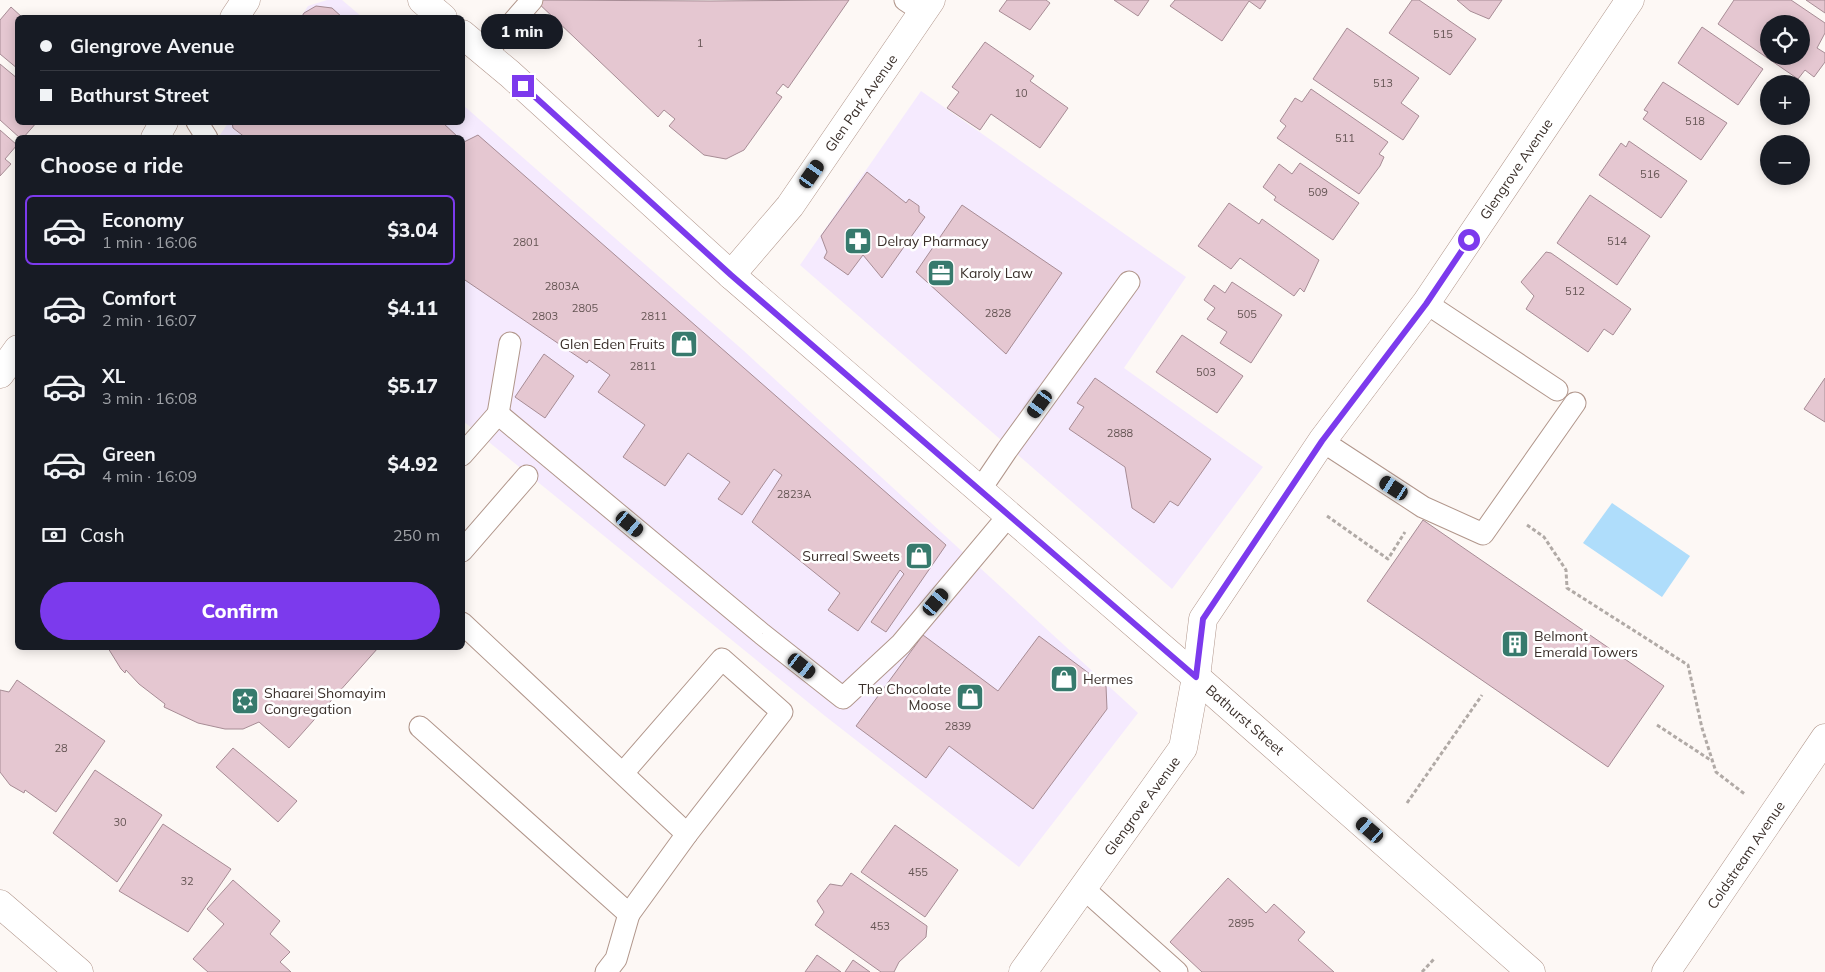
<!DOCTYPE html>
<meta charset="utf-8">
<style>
body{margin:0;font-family:Mulish,sans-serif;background:#242831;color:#f1f3f6;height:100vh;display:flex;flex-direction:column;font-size:19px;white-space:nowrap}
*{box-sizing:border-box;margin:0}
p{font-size:16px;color:#9ea1a6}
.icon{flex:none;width:28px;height:28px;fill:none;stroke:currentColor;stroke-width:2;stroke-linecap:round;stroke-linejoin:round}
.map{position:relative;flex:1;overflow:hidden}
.panel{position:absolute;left:15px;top:135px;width:450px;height:515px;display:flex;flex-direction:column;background:#171b24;border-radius:8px;box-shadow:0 2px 12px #0003}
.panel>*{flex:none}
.top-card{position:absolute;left:15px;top:15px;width:450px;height:110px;border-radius:8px;box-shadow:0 2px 12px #0003;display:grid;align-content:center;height:110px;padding:0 25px;background:#171b24}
.controls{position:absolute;left:1760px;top:15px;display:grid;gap:10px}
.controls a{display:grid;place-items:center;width:50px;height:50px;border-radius:50%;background:#171b24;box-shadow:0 2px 12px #0003;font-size:25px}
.end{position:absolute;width:22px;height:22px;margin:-11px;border:6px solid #7c3aed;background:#fff;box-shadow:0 0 0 2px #fff}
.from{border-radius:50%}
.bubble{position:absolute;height:35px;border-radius:18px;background:#171b24;box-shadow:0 2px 12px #0003;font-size:16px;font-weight:800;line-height:35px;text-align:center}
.car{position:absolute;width:15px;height:30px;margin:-15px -8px;border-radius:6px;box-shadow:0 0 4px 1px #0007;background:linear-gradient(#222 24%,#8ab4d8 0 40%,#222 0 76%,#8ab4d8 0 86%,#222 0)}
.top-card b{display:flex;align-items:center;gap:18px;height:48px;font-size:19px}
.top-card b+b{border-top:1px solid #363941}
.top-card i{width:12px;height:12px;background:#f1f3f6}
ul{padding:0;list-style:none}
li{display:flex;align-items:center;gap:15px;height:70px;margin:0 10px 8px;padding:0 15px;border:2px solid transparent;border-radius:8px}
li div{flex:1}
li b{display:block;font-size:19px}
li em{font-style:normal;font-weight:800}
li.selected{border-color:#7c3aed}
li>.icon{width:45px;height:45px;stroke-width:1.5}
h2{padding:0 25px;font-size:22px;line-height:60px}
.pay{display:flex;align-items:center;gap:12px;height:55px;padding:0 25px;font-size:19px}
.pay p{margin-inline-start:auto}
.action{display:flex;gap:10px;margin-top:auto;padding:10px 25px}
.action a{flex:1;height:58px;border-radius:30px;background:#7c3aed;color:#fff;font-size:20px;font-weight:800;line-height:58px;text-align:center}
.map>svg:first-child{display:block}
.commercial{fill:#f5eafe}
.water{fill:#afddfb}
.building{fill:#e5c7d1;stroke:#a78c95;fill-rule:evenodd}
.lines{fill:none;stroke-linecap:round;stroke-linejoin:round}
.service-casing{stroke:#b1968b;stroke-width:23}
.minor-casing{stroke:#b1968b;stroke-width:29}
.tertiary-casing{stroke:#b1968b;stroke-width:29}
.secondary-casing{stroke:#b1968b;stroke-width:29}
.path{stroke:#b1aaa6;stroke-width:3;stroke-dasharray:4 2.5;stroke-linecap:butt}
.service{stroke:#fff;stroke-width:21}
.minor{stroke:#fff;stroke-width:28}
.tertiary{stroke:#fff;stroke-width:28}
.secondary{stroke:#fff;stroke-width:28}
.route{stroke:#7c3aed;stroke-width:6}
.labels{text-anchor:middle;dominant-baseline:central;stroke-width:5;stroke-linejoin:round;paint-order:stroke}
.number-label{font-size:11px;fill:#655554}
.street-label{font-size:14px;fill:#3a2f2a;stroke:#fff}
.poi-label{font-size:14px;fill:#3a2f2a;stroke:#fff;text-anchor:start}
</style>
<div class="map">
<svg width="1825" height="972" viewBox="0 0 1825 972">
<rect width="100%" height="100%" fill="#fdf8f5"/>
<g class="commercial">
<path d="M 327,0 L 342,0 L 362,17 L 300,18 L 308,6 Z"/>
<path d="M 921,91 L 1186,277 L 1124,368 L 1263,467 L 1172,589 L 800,265 Z"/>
<path d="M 463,105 L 744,351 L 1138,713 L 1019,867 L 825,716 L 463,421 L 462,138 L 218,138 L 228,123 L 462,122 Z"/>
</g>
<path class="water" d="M 1612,503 L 1690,556 L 1662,597 L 1583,543 Z"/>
<g class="building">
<path d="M 535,0 L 710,1 L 849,0 L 788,88 L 783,84 L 776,93 L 782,97 L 744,150 L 726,159 L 704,155 L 669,126 L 675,119 L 664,110 L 658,117 Z"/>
<path d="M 1007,0 L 1046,0 L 1050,3 L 1030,30 L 999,11 Z"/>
<path d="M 1114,0 L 1149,0 L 1138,16 Z"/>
<path d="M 1175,0 L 1266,0 L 1260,9 L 1249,1 L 1222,41 L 1170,6 Z"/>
<path d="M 1412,0 L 1419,0 L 1476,39 L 1450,75 L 1389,33 Z"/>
<path d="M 1457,0 L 1502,0 L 1489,19 L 1470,11 Z"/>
<path d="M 1734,0 L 1791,0 L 1825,23 L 1825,33 L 1817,48 L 1825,53 L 1825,62 L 1814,77 L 1805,70 L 1798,79 L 1718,24 ZM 1769,24 L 1801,24 L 1801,56 L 1769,56 Z"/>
<path d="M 1806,0 L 1825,0 L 1825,13 Z"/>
<path d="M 316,6 L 332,8 L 343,18 L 301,18 L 304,13 Z"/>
<path d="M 11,7 L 23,18 L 18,18 L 18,69 L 0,54 L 0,20 Z"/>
<path d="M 1702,27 L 1763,69 L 1738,105 L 1678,63 Z"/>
<path d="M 1347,28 L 1419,78 L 1401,103 L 1419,116 L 1403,140 L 1313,79 Z"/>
<path d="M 985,42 L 1034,76 L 1030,81 L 1068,108 L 1040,148 L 991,114 L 980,130 L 947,108 L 959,92 L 952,87 Z"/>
<path d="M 0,64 L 18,79 L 18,122 L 37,122 L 23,138 L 20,138 L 0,120 Z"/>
<path d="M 1663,82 L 1727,123 L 1701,160 L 1643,119 L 1648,112 L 1644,110 Z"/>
<path d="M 1311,89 L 1388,142 L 1379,154 L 1384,157 L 1380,166 L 1359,194 L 1277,138 L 1286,126 L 1280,121 L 1295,98 L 1302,102 Z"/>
<path d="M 232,122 L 442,122 L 459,138 L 246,138 L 233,128 Z"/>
<path d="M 0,130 L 17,145 L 5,159 L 11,164 L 0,176 Z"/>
<path d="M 478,135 L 946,545 L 886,632 L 871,622 L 904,574 L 900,570 L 858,631 L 828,610 L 840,593 L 752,522 L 782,475 L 774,469 L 742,515 L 718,499 L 730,482 L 688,453 L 665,486 L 623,457 L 645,425 L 598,392 L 610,375 L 589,360 L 587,363 L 462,278 L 462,141 L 464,142 Z"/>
<path d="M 1629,141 L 1687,181 L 1661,218 L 1599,175 L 1621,143 L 1626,147 Z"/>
<path d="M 1300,163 L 1359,203 L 1333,240 L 1274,200 L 1276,197 L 1263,187 L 1279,164 L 1292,174 Z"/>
<path d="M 867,172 L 906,203 L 909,199 L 919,206 L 919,212 L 925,217 L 882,278 L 863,255 L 848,275 L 824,258 L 827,252 L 821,236 Z"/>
<path d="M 1590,195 L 1650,236 L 1617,285 L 1557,243 Z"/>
<path d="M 1229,203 L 1259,224 L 1262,219 L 1319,260 L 1304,292 L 1300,288 L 1294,296 L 1240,258 L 1231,269 L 1198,246 Z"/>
<path d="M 962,205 L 1062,273 L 1006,354 L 916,272 Z"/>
<path d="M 1546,252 L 1551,253 L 1631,309 L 1613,335 L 1604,329 L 1588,352 L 1526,309 L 1534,296 L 1521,282 Z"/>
<path d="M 1232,282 L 1282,315 L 1251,363 L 1220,343 L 1227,332 L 1207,319 L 1215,308 L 1204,300 L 1214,285 L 1225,293 Z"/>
<path d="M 1182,335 L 1243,376 L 1217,413 L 1156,372 Z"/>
<path d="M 544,354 L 574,376 L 545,418 L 515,397 Z"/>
<path d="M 1095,378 L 1211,459 L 1178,506 L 1170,501 L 1154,523 L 1132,508 L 1125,467 L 1069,429 L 1084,407 L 1077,403 Z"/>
<path d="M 1825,378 L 1825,422 L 1804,409 Z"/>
<path d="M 1423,520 L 1664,686 L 1608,767 L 1367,601 Z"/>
<path d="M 923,635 L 998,691 L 1039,636 L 1106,686 L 1107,709 L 1033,809 L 949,746 L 926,778 L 856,726 Z"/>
<path d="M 108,648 L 378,648 L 289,748 L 259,722 L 243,729 L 225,729 L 198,723 L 164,707 L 165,704 L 139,684 L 126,670 L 125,673 L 121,669 Z"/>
<path d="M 17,680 L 105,741 L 56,812 L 25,790 L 24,793 L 10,785 L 0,772 L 0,690 L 9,692 Z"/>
<path d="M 233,748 L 297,801 L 278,822 L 216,767 Z"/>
<path d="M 95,770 L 162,815 L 117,882 L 53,833 Z"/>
<path d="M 163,824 L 231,869 L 188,932 L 119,891 Z"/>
<path d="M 895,825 L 958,870 L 925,917 L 861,872 Z"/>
<path d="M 851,873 L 927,926 L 926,937 L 899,962 L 894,972 L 881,972 L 815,925 L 824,912 L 817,901 L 830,884 L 842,886 Z"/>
<path d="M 1228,878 L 1266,913 L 1274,904 L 1305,932 L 1298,940 L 1334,972 L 1202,972 L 1170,942 Z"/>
<path d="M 233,880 L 280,921 L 270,934 L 290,952 L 280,962 L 291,972 L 208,972 L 193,959 L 224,924 L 207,909 Z"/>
<path d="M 817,955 L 841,972 L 805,972 Z"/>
<path d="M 853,960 L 870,972 L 845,972 Z"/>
</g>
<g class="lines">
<g class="service-casing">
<g id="service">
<path d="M 905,0 L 923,12"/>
<path d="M 485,54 L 532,0"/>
<path d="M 197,122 L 207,138"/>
<path d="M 1426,303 L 1557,390"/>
<path d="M 498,414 L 510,343"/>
<path d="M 1322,441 L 1423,507 L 1483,534 L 1575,403"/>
<path d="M 462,455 L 498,414 L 762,634 L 843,698 L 901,644 L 1009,515"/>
<path d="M 980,490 L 1007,450 L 1129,282"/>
<path d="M 462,551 L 527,476"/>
<path d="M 420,727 L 629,914 L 687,834 L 462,623"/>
<path d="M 623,773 L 722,659 L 782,712 L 687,834"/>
<path d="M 1083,888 L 1177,972"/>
<path d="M 606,972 L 616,959 L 629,914"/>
</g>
</g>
<g class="minor-casing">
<g id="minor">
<path d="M 731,275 L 790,206 L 931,0"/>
<path d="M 0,904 L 79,972"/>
<path d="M 1023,972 L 1183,748 L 1196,677 L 1203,619 L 1322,441 L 1426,303 L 1630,0"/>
<path d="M 1666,972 L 1825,738"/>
</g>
</g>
<g class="tertiary-casing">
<g id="tertiary">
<path d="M 234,18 L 246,0"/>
<path d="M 155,138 L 164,122"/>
<path d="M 0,374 L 18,349"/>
</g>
</g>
<g class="secondary-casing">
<g id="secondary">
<path d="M 422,0 L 443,18"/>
<path d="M 462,34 L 510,74 L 731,275 L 1196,677 L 1531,972"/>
</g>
</g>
<g class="path">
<path d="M 1327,516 L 1388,559 L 1405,532"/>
<path d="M 1527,525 L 1544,537 L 1566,570 L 1567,588 L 1688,665 L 1702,728 L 1716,772 L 1746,795"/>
<path d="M 1657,725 L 1712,761"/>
<path d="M 1407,803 L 1482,695"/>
<path d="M 1422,972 L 1434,959"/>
</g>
<use href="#service" class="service"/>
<use href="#minor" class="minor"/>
<use href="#tertiary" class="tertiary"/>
<use href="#secondary" class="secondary"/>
</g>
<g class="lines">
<path class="route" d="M 523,86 L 731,275 L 1196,677 L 1203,619 L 1322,441 L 1426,304 L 1469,240"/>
</g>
<defs>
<g id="pharmacy-square" transform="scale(1.4375)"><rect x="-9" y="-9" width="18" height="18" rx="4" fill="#377a6d" stroke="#fff"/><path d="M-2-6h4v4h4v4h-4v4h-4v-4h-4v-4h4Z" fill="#fff"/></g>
<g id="office-square" transform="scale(1.4375)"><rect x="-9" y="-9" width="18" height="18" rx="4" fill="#377a6d" stroke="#fff"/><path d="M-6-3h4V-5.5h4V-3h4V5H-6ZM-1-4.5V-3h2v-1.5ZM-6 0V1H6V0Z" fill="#fff"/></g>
<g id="shop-square" transform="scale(1.4375)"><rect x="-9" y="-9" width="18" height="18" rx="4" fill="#377a6d" stroke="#fff"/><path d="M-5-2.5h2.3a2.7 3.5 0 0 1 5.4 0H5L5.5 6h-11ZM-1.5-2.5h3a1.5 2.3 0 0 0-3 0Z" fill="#fff"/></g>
<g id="building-square" transform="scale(1.4375)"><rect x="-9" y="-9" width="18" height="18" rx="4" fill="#377a6d" stroke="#fff"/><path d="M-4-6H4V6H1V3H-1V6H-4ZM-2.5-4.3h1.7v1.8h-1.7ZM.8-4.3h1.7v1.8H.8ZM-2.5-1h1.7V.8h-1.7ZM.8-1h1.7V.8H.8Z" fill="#fff"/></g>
<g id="synagogue-square" transform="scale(1.4375)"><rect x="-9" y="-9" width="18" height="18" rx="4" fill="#377a6d" stroke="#fff"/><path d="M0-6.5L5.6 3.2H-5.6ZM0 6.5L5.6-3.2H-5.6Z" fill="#fff"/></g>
</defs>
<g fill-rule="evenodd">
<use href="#pharmacy-square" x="858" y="241"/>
<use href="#office-square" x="941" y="273"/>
<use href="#shop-square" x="684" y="344"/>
<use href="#shop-square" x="919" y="556"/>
<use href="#building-square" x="1515" y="644"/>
<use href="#shop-square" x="1064" y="679"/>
<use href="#shop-square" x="970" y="697"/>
<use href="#synagogue-square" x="245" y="701"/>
</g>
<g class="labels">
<g class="number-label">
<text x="1443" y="34">515</text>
<text x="700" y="43">1</text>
<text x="1383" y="83">513</text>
<text x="1021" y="93">10</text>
<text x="1695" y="121">518</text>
<text x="1345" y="138">511</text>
<text x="1650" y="174">516</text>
<text x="1318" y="192">509</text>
<text x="1617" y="241">514</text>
<text x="526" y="242">2801</text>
<text x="562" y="286">2803A</text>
<text x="1575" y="291">512</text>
<text x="585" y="308">2805</text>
<text x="998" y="313">2828</text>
<text x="1247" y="314">505</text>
<text x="545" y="316">2803</text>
<text x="654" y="316">2811</text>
<text x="643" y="366">2811</text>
<text x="1206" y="372">503</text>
<text x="1120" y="433">2888</text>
<text x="794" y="494">2823A</text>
<text x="958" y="726">2839</text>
<text x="61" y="748">28</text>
<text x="120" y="822">30</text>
<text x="918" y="872">455</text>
<text x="187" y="881">32</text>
<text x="1241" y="923">2895</text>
<text x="880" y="926">453</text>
</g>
<g class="street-label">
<text transform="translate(861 103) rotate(-55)">Glen Park Avenue</text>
<text transform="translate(1516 169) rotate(-56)">Glengrove Avenue</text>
<text transform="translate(1245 720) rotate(41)">Bathurst Street</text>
<text transform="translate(1142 806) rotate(-54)">Glengrove Avenue</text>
<text transform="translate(1746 855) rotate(-56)">Coldstream Avenue</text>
</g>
<g class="poi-label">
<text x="877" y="241">Delray Pharmacy</text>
<text x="960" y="273">Karoly Law</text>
<text x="665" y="344" text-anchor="end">Glen Eden Fruits</text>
<text x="900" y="556" text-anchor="end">Surreal Sweets</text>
<text x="1534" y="636">Belmont<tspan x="1534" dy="16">Emerald Towers</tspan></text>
<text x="1083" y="679">Hermes</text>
<text x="951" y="689" text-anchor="end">The Chocolate<tspan x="951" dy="16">Moose</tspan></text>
<text x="264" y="693">Shaarei Shomayim<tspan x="264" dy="16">Congregation</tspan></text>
</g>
</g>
</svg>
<div class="controls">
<a><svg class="icon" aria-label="locate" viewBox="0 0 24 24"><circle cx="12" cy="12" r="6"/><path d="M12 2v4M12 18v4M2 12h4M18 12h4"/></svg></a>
<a>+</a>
<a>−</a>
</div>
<i class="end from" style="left:1469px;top:240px"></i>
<i class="end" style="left:523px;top:86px"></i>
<div class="bubble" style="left:481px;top:14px;width:82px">1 min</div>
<i class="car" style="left:812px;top:174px;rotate:35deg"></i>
<i class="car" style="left:1040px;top:404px;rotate:216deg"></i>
<i class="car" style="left:1394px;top:488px;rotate:303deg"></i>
<i class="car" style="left:630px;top:524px;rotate:130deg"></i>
<i class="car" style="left:936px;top:602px;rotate:40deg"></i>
<i class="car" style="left:802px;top:666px;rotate:128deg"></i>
<i class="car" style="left:1370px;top:830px;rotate:311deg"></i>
<div class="top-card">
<b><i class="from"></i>Glengrove Avenue</b>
<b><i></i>Bathurst Street</b>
</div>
<section class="panel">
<h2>Choose a ride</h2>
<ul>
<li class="selected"><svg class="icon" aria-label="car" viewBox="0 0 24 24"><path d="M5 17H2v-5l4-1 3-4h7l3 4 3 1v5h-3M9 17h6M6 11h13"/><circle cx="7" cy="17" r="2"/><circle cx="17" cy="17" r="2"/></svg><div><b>Economy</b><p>1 min · 16:06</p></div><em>$3.04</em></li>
<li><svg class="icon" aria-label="car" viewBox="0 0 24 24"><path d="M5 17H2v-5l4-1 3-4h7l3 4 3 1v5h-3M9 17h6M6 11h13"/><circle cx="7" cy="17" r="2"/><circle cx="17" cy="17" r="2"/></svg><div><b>Comfort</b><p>2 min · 16:07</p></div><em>$4.11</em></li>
<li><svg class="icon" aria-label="car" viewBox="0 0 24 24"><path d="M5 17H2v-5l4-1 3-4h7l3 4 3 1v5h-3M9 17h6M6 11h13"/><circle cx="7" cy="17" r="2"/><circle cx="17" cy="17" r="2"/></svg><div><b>XL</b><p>3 min · 16:08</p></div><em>$5.17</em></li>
<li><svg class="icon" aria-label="car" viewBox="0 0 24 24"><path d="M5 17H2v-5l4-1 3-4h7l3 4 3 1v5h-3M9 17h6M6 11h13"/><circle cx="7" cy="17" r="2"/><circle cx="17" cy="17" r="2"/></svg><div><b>Green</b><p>4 min · 16:09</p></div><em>$4.92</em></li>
</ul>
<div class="pay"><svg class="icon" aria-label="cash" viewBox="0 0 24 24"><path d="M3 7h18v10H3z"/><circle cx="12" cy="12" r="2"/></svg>Cash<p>250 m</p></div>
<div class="action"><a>Confirm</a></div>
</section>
</div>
